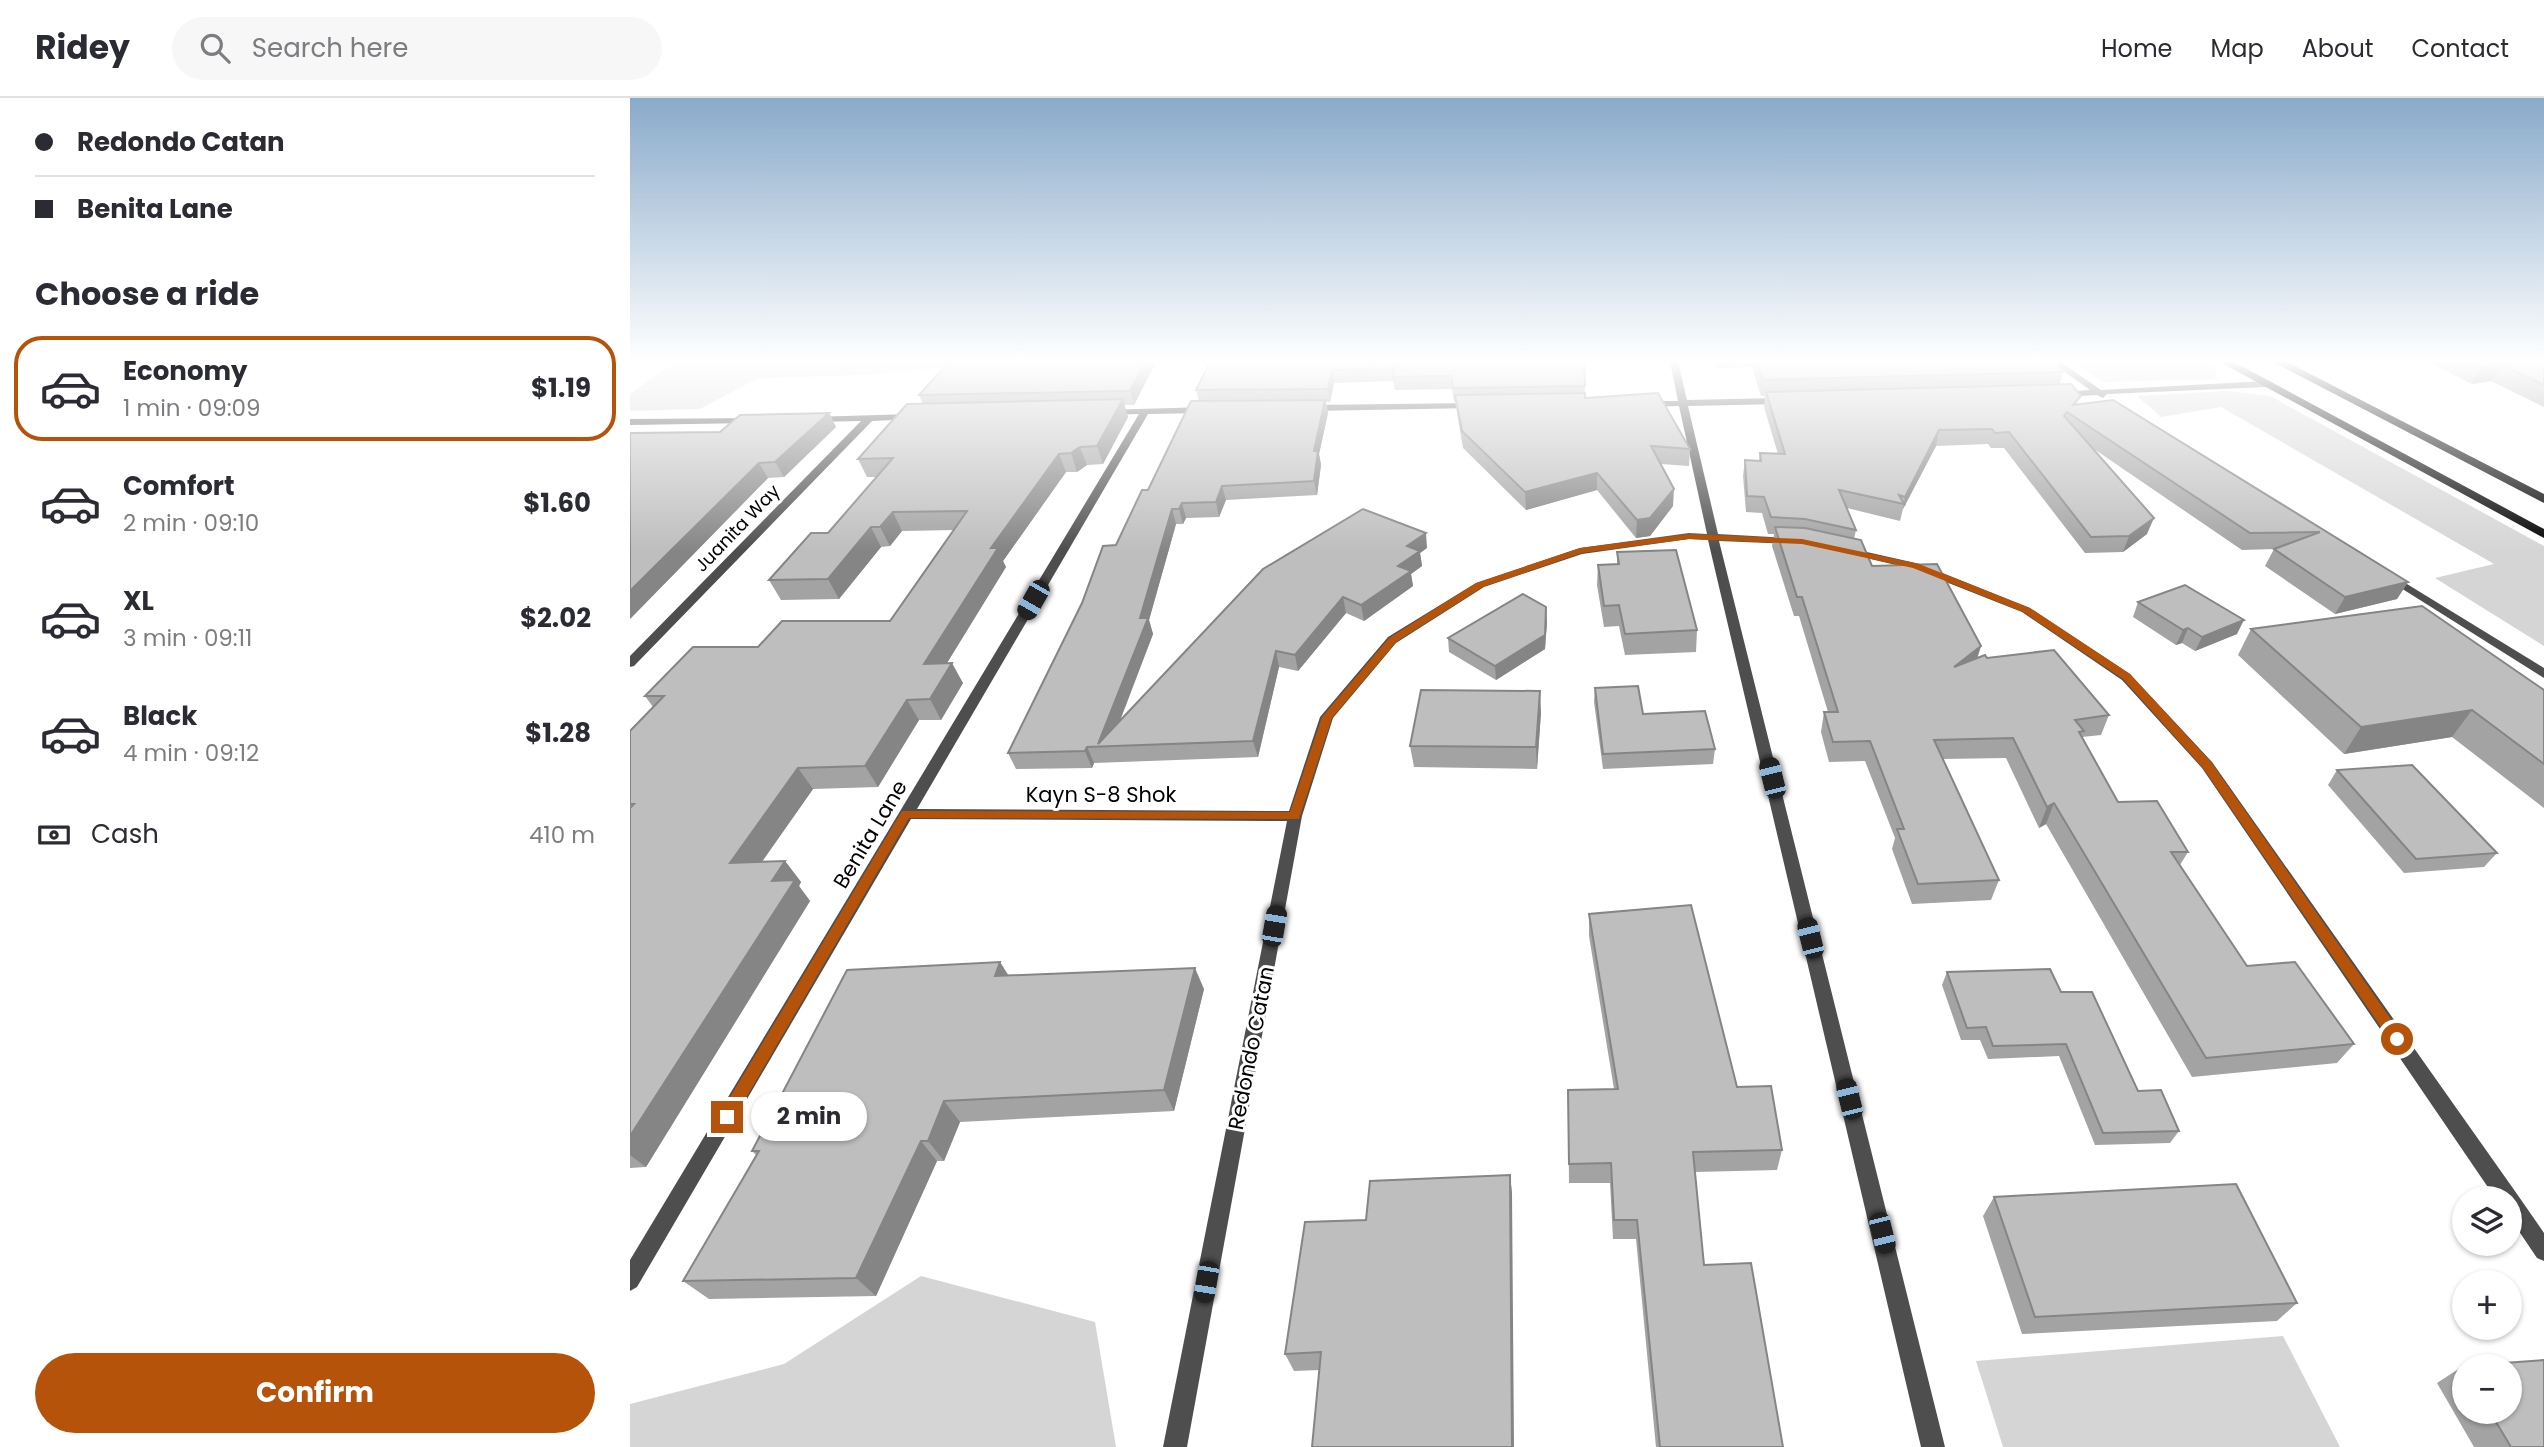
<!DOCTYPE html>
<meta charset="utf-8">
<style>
body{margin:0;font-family:Poppins,sans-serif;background:#f7f7f7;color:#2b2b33;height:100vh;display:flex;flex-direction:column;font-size:26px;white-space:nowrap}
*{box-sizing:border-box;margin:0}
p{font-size:23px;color:#7c7c81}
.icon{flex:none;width:38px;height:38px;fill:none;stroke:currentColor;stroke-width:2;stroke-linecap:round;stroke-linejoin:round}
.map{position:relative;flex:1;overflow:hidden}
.details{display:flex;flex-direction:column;background:#fff;width:630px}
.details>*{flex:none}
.top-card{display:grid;align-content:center;height:154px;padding:0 35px;background:#fff}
.buttons{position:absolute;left:1822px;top:1088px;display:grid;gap:14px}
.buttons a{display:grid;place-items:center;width:70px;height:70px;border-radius:50%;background:#fff;box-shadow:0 2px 5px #0004;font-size:35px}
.end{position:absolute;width:32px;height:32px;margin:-16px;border:9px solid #b45309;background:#fff;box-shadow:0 0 0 4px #fff}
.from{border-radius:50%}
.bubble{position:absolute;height:49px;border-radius:24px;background:#fff;box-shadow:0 2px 5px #0004;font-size:23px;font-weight:700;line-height:49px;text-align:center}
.car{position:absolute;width:21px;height:42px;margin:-21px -10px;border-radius:9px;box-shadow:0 0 5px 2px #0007;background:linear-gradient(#222 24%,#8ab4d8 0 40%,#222 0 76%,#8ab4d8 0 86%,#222 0)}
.top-card b{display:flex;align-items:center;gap:24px;height:66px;font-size:26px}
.top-card b+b{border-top:2px solid #e1e1e2}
.top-card i{width:18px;height:18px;background:#2b2b33}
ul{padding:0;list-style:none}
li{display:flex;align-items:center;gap:21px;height:105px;margin:0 14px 10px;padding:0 21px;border:4px solid transparent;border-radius:28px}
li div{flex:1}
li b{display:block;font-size:26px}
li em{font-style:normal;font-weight:700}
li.on{border-color:#b45309}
li>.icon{width:63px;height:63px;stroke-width:1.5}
h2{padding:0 35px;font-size:32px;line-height:84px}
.pay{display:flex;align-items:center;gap:18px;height:77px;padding:0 35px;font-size:26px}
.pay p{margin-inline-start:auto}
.action{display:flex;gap:14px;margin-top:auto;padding:14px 35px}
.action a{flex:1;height:80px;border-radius:42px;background:#b45309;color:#fff;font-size:28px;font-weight:700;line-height:80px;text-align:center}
header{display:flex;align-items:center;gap:42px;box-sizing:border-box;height:98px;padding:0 35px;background:#fff;border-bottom:2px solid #e1e1e2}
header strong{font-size:33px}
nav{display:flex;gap:38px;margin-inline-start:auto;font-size:24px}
.search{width:490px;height:63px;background:#f7f7f7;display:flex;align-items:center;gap:18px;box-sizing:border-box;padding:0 24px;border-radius:38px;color:#7c7c81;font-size:26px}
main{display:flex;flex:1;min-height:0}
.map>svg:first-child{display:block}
.green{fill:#d5d5d5}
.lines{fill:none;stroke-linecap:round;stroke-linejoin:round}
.minor{fill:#4e4e4e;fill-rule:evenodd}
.primary{fill:#000;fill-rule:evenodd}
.wall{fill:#a3a3a3;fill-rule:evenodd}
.shaded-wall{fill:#858585}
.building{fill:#bebebe;stroke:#858585;stroke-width:2}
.route{fill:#b45309}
.labels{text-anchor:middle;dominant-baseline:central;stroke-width:6;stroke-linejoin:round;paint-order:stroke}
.far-street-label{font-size:18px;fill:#000;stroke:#fff}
.street-label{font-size:21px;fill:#000;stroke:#fff}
</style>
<header>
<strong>Ridey</strong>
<div class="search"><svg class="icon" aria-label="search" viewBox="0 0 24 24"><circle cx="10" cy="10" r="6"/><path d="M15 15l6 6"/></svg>Search here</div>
<nav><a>Home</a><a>Map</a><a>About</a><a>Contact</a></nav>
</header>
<main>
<section class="details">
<div class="top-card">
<b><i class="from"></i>Redondo Catan</b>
<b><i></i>Benita Lane</b>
</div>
<h2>Choose a ride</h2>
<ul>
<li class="on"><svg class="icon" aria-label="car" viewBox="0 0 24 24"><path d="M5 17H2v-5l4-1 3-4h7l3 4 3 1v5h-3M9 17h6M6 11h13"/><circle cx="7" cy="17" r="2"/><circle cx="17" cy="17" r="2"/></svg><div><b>Economy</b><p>1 min · 09:09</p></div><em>$1.19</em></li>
<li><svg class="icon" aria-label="car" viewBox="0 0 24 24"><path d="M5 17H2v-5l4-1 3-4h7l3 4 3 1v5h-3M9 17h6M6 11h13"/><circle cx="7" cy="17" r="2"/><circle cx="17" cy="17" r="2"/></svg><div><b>Comfort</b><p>2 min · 09:10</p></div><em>$1.60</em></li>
<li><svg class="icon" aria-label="car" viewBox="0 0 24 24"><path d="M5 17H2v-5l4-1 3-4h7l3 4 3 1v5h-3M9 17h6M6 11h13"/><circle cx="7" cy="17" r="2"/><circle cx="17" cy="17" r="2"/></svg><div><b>XL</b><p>3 min · 09:11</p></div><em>$2.02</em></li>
<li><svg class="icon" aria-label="car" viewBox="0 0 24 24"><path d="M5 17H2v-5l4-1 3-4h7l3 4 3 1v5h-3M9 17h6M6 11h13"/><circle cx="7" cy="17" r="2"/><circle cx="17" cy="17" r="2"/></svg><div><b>Black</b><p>4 min · 09:12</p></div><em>$1.28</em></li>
</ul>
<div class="pay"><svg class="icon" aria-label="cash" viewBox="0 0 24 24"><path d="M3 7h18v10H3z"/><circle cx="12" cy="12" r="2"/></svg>Cash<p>410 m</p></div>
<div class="action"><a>Confirm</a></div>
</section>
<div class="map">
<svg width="1914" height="1349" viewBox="0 0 1914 1349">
<rect width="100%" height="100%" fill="#fff"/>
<g class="green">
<path d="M 45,264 L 320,264 L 317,269 L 232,277 L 128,280 L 70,311 L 0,313 L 0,296 Z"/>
<path d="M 1443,264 L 1573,264 L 1586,271 L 1585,281 L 1473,284 Z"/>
<path d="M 1597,293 L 1640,298 L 1914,448 L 1914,548 L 1805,480 L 1864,466 L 1591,309 L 1531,319 L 1507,298 Z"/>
<path d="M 291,1178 L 465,1224 L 486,1349 L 0,1349 L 0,1306 L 154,1266 Z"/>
<path d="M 1653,1238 L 1710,1349 L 1373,1349 L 1346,1263 Z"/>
</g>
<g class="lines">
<g class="minor">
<path d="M 1040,264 L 1048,264 L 1057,302 L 1153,300 L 1157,303 L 1153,306 L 1058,308 L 1088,436 L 1161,440 L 1166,443 L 1161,446 L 1089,443 L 1315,1349 L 1291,1349 L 1078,442 L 1059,441 L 952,456 L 854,489 L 766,545 L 703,620 L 672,718 L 557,1349 L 533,1349 L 657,723 L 281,721 L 7,1189 L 0,1193 L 0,1162 L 509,316 L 477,317 L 472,314 L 474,312 L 576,309 L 580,312 L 576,315 L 518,316 L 287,711 L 659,713 L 690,619 L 758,539 L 846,485 L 950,450 L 1059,435 L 1077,436 L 1049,308 L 1016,309 L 1012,306 L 1016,303 L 1048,303 Z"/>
<path d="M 1421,264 L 1431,264 L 1471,292 L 1635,283 L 1639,286 L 1635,289 L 1477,296 L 1473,300 L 1467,297 L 1433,299 L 1429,296 L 1430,294 L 1460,292 Z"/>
<path d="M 842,305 L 845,306 L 845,310 L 680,313 L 676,310 L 680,307 Z"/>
<path d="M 282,316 L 287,319 L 285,321 L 242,323 L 4,568 L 0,569 L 0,558 L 231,323 L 183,324 L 178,321 L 180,319 Z"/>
<path d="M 124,320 L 126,322 L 121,325 L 0,327 L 0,321 Z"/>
<path d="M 1219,450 L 1290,466 L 1400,510 L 1500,576 L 1582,664 L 1887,1096 L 1914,1135 L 1914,1163 L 1907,1160 L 1880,1120 L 1880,1101 L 1866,1101 L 1572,670 L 1492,582 L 1392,514 L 1283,471 L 1215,455 L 1214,453 Z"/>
<path d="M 1759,475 L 1914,570 L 1914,580 L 1755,480 L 1755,476 Z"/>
</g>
<g class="primary">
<path d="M 1590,264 L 1604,264 L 1914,431 L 1914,440 Z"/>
<path d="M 1643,264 L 1657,264 L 1914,396 L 1914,405 Z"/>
</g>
</g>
<g class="wall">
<path d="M 526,264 L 504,307 L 494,307 L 498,319 L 473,366 L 457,367 L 447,374 L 436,374 L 373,463 L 376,469 L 317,565 L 333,585 L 311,622 L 289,622 L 248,689 L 183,691 L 132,764 L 155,763 L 171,784 L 169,788 L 180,803 L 16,1069 L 0,1070 L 0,633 L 23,609 L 15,598 L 128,549 L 260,523 L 324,432 L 272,433 L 260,448 L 251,449 L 209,501 L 151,502 L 139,482 L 198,435 L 247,379 L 237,379 L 228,361 L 293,306 L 289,297 Z"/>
<path d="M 580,264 L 954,264 L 955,300 L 1060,351 L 1059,368 L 1031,366 L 1043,408 L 1020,438 L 1006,440 L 967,392 L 896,412 L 833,350 L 825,303 L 824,303 L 822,291 L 765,292 L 763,283 L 704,285 L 700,304 L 696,304 L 698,315 L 689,356 L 691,367 L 687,397 L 596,402 L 589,419 L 556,420 L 553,426 L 546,426 L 519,522 L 523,536 L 490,623 L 797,450 L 790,455 L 792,468 L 781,476 L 783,488 L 734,523 L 716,515 L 668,573 L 649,569 L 628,659 L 464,665 L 462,670 L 386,671 L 378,655 L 486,447 L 569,303 L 566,292 Z"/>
<path d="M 1085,264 L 1425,264 L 1433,274 L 1430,286 L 1449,307 L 1483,302 L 1778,484 L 1767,501 L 1705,516 L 1635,468 L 1644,451 L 1612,452 L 1461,349 L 1517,436 L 1493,454 L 1455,455 L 1374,350 L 1361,350 L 1358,346 L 1306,348 L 1273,411 L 1270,423 L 1217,410 L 1226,432 L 1224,441 L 1242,468 L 1347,560 L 1357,560 L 1479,617 L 1471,637 L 1452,639 L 1488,704 L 1558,754 L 1550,767 L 1617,868 L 1724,946 L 1707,965 L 1562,979 L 1416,726 L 1409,730 L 1376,660 L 1313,661 L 1369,782 L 1361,802 L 1282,806 L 1262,751 L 1265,740 L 1235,663 L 1199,664 L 1191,634 L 1194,614 L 1198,614 L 1169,518 L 1164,518 L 1142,448 L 1144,436 L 1138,436 L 1132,415 L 1116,414 L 1113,378 L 1115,362 L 1129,363 L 1130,355 L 1148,356 L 1134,309 L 1135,298 L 1131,298 L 1122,269 L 1087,270 Z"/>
<path d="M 1798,264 L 1914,264 L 1914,309 L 1861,283 L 1842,286 Z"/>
<path d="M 199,315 L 206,329 L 154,379 L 138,380 L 0,521 L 90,334 Z"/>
<path d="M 987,454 L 1067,532 L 1066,554 L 995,557 L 989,528 L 974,529 L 967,487 L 968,467 L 987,466 Z"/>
<path d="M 1508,504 L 1607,536 L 1565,553 L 1552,545 L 1546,547 L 1503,519 Z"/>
<path d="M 917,523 L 915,551 L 866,582 L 819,554 L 818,540 Z"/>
<path d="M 1621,531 L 1914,592 L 1914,710 L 1822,639 L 1714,656 L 1608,557 Z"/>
<path d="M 965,590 L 1013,616 L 1085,651 L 1083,666 L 973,671 L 964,604 Z"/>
<path d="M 911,614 L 907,671 L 784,669 L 780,648 Z"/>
<path d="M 1707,672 L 1867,755 L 1854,769 L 1774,775 L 1698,687 Z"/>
<path d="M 959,816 L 1107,989 L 1152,1052 L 1147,1072 L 1065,1074 L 1074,1167 L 1153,1349 L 1026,1349 L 1006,1141 L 983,1141 L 980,1085 L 939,1085 L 938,992 L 984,991 L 959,838 Z"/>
<path d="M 370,864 L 379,878 L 574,891 L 544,1013 L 330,1024 L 314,1063 L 307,1063 L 246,1198 L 79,1201 L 53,1183 L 126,1057 L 122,1053 Z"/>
<path d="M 1317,874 L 1431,894 L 1508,993 L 1549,1033 L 1540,1045 L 1465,1047 L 1429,958 L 1358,961 L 1350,942 L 1331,942 L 1312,887 Z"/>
<path d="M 880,1077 L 882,1096 L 690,1272 L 664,1273 L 655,1256 L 736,1122 Z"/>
<path d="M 1364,1099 L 1667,1205 L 1647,1223 L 1392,1236 L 1353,1118 Z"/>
<path d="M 1914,1262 L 1914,1349 L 1844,1349 L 1807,1285 L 1833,1268 ZM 1834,1269 L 1880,1269 L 1880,1314 L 1834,1314 Z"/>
</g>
<g class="shaded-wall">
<path d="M 515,264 L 526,264 L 504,307 L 500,293 Z"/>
<path d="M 1871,266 L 1861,283 L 1842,286 L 1852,269 Z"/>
<path d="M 702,272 L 704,285 L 700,304 L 698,291 Z"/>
<path d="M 493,301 L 498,319 L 473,366 L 467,348 Z"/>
<path d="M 695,302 L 698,315 L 689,356 L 691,367 L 687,397 L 684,383 L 684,353 Z"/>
<path d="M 199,315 L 206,329 L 154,379 L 145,364 Z"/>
<path d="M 1309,332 L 1306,348 L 1273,411 L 1275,399 Z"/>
<path d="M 450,349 L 457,367 L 447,374 L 441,355 Z"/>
<path d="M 429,356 L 436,374 L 373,463 L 376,469 L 304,586 L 294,566 L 361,450 Z"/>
<path d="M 129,365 L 138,380 L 0,521 L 0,493 Z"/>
<path d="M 967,375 L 967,392 L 896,412 L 895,394 Z"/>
<path d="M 592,388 L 596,402 L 589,419 L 586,404 Z"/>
<path d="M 1044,391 L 1043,408 L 1020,438 L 1006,440 L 1007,422 Z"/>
<path d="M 552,405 L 556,420 L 553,426 L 549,411 Z"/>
<path d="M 542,411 L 546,426 L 519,522 L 523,536 L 480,648 L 468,646 L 510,520 Z"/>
<path d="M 263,414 L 272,433 L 260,448 L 250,429 Z"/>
<path d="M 1524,420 L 1517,436 L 1493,454 L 1499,438 Z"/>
<path d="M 241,429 L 251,449 L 209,501 L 198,481 Z"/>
<path d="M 796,435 L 797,450 L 790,455 L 792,468 L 781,476 L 783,488 L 734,523 L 731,507 L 768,468 L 777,448 Z"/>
<path d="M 1778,484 L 1767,501 L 1705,516 L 1715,499 Z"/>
<path d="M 713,499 L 716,515 L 668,573 L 665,557 Z"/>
<path d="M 916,509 L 917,523 L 915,551 L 866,582 L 865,568 Z"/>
<path d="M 1614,522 L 1607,536 L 1565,553 L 1572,539 Z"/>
<path d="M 1558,530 L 1552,545 L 1546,547 L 1553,532 Z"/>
<path d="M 1351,548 L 1345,568 L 1324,569 Z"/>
<path d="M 646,553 L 649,569 L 628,659 L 623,643 Z"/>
<path d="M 322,565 L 333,585 L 311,622 L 300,601 Z"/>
<path d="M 910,593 L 911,614 L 907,671 L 906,649 Z"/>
<path d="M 277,602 L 289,622 L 248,689 L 235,668 Z"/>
<path d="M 1842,612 L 1822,639 L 1714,656 L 1731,629 Z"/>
<path d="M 457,649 L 464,665 L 462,670 L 455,653 Z"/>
<path d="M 168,670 L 183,691 L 116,786 L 100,765 Z"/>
<path d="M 1424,705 L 1416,726 L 1409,730 L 1417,709 Z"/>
<path d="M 155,763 L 171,784 L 169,788 L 180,803 L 16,1069 L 0,1057 L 0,1038 L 142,783 Z"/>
<path d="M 370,864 L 383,886 L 365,878 Z"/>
<path d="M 565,870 L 574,891 L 544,1013 L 534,992 Z"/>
<path d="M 314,1003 L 330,1024 L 314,1063 L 298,1043 Z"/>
<path d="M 291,1043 L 307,1063 L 246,1198 L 226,1180 Z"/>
<path d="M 880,1077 L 882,1096 L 884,1349 L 882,1349 Z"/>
</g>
<g class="building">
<path d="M 319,264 L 515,264 L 500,293 L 289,297 Z"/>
<path d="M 580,264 L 954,264 L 955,288 L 823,290 L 821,278 L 763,279 L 765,270 L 702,272 L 698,291 L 566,292 Z"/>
<path d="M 1127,264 L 1425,264 L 1433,274 L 1133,282 Z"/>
<path d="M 1842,264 L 1914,264 L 1914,287 L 1871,266 L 1852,269 Z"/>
<path d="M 1441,286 L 1451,298 L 1443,307 L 1483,302 L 1778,484 L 1715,499 L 1644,451 L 1690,434 L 1620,435 L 1437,314 L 1434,318 L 1524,420 L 1499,438 L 1461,439 L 1379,334 L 1365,335 L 1362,331 L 1309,332 L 1275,399 L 1269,397 L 1274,406 L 1209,392 L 1226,432 L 1175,421 L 1141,419 L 1134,399 L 1117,398 L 1115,362 L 1131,363 L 1130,355 L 1155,356 L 1136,294 Z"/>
<path d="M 955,295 L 955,300 L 1028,295 L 1060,351 L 1021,348 L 1044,391 L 1020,420 L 1007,422 L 967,375 L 895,394 L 832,333 L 825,297 Z"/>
<path d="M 493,301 L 467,348 L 450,349 L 441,355 L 429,356 L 361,450 L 368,450 L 294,566 L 322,565 L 300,601 L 277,602 L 235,668 L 168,670 L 100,765 L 155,763 L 142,783 L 165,782 L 0,1038 L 0,710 L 4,706 L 0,706 L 0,633 L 34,598 L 15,598 L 63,549 L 128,549 L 152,523 L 260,523 L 337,413 L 263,414 L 250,429 L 241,429 L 198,481 L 139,482 L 181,435 L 198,435 L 263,360 L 228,361 L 277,306 Z"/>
<path d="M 695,302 L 684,353 L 688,353 L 684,383 L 592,388 L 586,404 L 552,405 L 549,411 L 542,411 L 510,520 L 518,520 L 468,646 L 633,471 L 733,411 L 796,435 L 777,448 L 790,453 L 768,468 L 781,473 L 731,507 L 713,499 L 665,557 L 646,553 L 623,643 L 457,649 L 455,653 L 378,655 L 452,505 L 473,448 L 486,447 L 512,392 L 518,392 L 561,303 Z"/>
<path d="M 199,315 L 145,364 L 129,365 L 0,493 L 0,335 L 90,334 L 110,317 Z"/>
<path d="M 1145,429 L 1175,430 L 1231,442 L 1242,468 L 1307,466 L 1351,548 L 1324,569 L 1355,557 L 1357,560 L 1424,552 L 1479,617 L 1445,622 L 1454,633 L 1449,634 L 1488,704 L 1527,703 L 1558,754 L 1541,754 L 1617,868 L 1665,864 L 1724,946 L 1576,960 L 1424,705 L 1417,709 L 1383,640 L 1304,642 L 1369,782 L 1288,786 L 1267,731 L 1274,731 L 1240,643 L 1203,644 L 1194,614 L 1208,614 L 1172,499 L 1167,499 Z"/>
<path d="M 1046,452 L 1067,532 L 995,536 L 989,507 L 974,508 L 968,467 L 989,466 L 987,454 Z"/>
<path d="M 1555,487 L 1614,522 L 1572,539 L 1558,530 L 1553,532 L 1508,504 Z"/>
<path d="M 893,496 L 916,509 L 915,537 L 865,568 L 818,540 Z"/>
<path d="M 1792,508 L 1914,592 L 1914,666 L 1842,612 L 1731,629 L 1621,531 Z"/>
<path d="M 1008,588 L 1013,616 L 1075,613 L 1085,651 L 973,656 L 965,590 Z"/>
<path d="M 791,592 L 910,593 L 906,649 L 780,648 Z"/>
<path d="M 1782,667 L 1867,755 L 1786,761 L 1707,672 Z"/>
<path d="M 1061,807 L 1107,989 L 1141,988 L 1152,1052 L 1063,1054 L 1074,1167 L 1121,1165 L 1153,1349 L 1030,1349 L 1007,1122 L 984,1122 L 981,1065 L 939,1066 L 938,992 L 988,991 L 959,816 Z"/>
<path d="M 370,864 L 365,878 L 565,870 L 534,992 L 314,1003 L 298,1043 L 291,1043 L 226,1180 L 53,1183 L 129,1053 L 122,1053 L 217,872 Z"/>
<path d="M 1420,871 L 1431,894 L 1462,894 L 1508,993 L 1531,992 L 1549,1033 L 1473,1035 L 1436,946 L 1363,948 L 1356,929 L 1337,930 L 1317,874 Z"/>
<path d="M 880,1077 L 882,1349 L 682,1349 L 691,1254 L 655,1256 L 675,1124 L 736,1122 L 740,1083 Z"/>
<path d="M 1606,1086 L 1667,1205 L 1405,1219 L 1364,1099 Z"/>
<path d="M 1914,1262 L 1914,1349 L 1881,1349 L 1860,1314 L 1880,1314 L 1880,1269 L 1834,1269 L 1834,1270 L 1833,1268 Z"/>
</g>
<linearGradient id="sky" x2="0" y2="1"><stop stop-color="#89aaca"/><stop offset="0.58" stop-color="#fff"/><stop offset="1" stop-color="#fff" stop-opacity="0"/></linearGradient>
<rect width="1914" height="453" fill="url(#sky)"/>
<path class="route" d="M 1059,436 L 1172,441 L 1289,466 L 1400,510 L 1500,576 L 1581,664 L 1772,937 L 1774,941 L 1772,945 L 1762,945 L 1573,670 L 1493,581 L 1393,514 L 1283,470 L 1172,446 L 1059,441 L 952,455 L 853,489 L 766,544 L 702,620 L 669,721 L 279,720 L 102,1024 L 91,1024 L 89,1019 L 91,1014 L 272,713 L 660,714 L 692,619 L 759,540 L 846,485 L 950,450 Z"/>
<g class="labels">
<g class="far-street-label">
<text transform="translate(107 430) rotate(-46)">Juanita Way</text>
</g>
<g class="street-label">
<text x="471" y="696">Kayn S-8 Shok</text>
<text transform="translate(240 736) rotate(-59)">Benita Lane</text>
<text transform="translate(621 950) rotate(-79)">Redondo Catan</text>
</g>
</g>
</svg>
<div class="buttons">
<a><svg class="icon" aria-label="layers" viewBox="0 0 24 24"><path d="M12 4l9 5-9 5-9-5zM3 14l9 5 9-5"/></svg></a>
<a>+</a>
<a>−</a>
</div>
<i class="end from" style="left:1767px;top:941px"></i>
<i class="end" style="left:97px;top:1019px"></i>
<div class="bubble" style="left:121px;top:994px;width:116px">2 min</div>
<i class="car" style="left:403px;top:502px;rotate:210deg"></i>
<i class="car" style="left:1142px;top:680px;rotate:346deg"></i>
<i class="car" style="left:644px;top:828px;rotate:10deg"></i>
<i class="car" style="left:1180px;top:840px;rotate:346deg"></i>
<i class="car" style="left:1219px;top:1001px;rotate:346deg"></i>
<i class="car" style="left:1252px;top:1135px;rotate:166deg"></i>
<i class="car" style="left:576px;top:1184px;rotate:190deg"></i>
</div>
</main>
